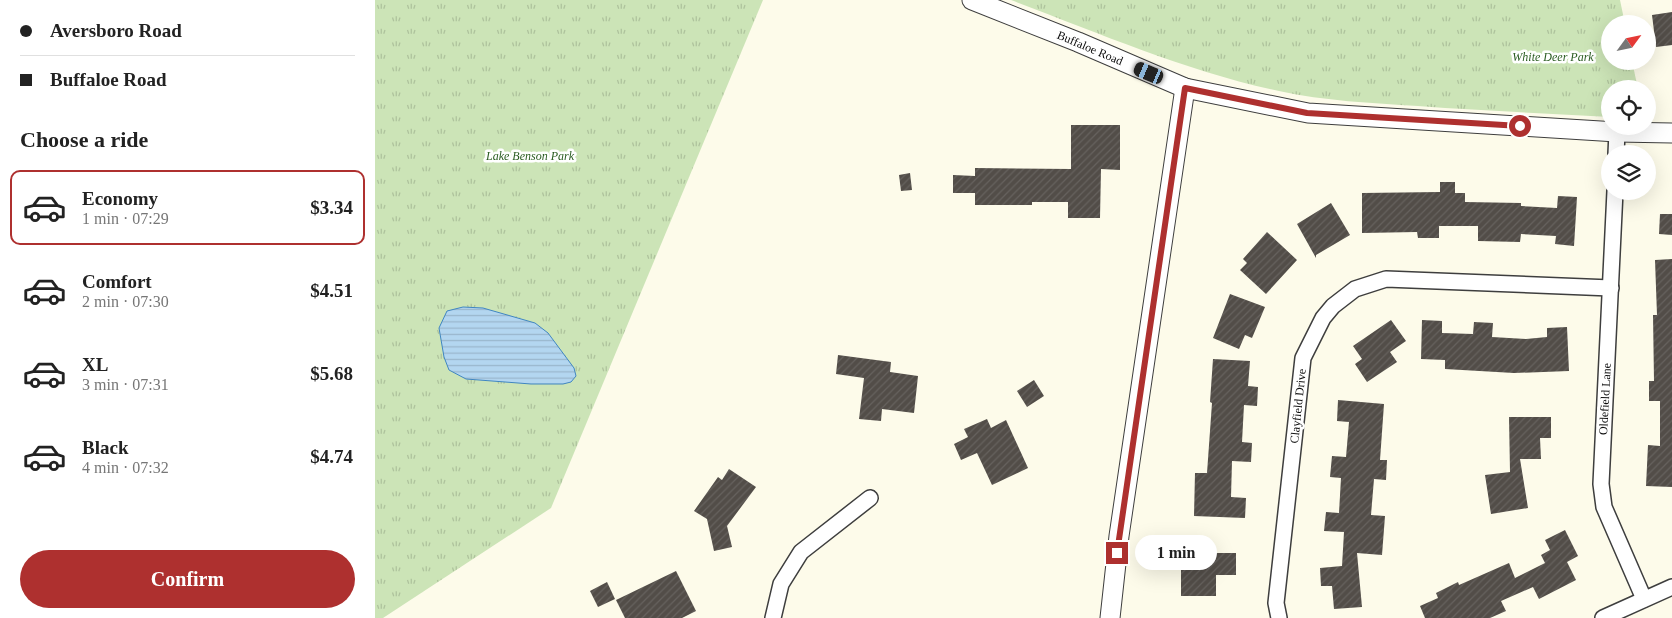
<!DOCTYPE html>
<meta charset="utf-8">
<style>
body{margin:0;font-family:Georgia,serif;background:#f6f6f6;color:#222;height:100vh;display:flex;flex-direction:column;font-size:19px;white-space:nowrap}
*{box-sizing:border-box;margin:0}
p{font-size:16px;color:#767676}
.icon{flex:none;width:28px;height:28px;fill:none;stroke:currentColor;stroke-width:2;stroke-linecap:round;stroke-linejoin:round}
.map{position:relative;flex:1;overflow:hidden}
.sheet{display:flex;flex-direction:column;background:#fff;width:375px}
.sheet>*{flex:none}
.top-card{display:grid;align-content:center;height:110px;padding:0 20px;background:#fff}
.needle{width:32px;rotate:57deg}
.tools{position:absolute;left:1226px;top:15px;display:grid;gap:10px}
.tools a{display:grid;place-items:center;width:55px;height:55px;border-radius:50%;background:#fff;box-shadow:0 5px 20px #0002;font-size:25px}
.end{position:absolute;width:22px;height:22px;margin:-11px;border:6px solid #ae302f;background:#fff;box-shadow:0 0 0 2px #fff}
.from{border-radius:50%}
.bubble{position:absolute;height:35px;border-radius:18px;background:#fff;box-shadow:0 5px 20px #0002;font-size:16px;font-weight:700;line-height:35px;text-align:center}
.car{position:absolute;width:15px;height:30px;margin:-15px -8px;border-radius:6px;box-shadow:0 0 4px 1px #0007;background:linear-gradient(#222 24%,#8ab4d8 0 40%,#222 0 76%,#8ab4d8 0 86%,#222 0)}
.top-card b{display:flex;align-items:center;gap:18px;height:48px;font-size:19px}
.top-card b+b{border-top:1px solid #e0e0e0}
.top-card i{width:12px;height:12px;background:#222}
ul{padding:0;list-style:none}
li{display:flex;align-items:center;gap:15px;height:75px;margin:0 10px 8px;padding:0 10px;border:2px solid transparent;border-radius:10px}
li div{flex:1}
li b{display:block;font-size:19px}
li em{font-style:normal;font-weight:700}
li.current{border-color:#ae302f}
li>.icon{width:45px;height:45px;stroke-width:1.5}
h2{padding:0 20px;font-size:22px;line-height:60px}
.button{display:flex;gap:10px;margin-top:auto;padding:10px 20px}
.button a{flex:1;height:58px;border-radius:30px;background:#ae302f;color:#fff;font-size:20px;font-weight:700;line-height:58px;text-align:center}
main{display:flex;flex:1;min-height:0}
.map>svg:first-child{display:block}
.park{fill:url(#park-tufts)}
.water{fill:url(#water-rules);stroke:#4086c1}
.building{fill:url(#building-hatch)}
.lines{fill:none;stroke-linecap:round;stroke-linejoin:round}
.minor-casing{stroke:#3e3e3e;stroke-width:18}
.tertiary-casing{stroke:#3e3e3e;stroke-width:21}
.minor{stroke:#fff;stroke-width:15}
.tertiary{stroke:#fff;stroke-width:19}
.route{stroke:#ae302f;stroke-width:6}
.labels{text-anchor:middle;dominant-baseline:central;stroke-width:5;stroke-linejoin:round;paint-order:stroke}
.street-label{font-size:12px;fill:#0b0b0b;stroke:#fff}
.park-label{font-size:12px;font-style:italic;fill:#2a5c21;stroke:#fff}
</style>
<main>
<section class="sheet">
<div class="top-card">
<b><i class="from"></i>Aversboro Road</b>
<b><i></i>Buffaloe Road</b>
</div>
<h2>Choose a ride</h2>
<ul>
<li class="current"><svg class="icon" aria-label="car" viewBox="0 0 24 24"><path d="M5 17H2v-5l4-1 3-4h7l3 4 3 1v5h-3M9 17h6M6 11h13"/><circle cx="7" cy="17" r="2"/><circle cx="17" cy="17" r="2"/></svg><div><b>Economy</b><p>1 min · 07:29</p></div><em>$3.34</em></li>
<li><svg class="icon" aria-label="car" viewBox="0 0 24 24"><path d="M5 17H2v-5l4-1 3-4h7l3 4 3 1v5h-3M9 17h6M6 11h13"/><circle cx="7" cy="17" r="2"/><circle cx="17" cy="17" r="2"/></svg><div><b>Comfort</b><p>2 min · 07:30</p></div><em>$4.51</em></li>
<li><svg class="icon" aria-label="car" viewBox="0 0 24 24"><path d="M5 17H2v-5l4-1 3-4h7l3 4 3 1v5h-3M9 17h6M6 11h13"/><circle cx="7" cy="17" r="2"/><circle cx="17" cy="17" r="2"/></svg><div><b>XL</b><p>3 min · 07:31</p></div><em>$5.68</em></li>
<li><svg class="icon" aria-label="car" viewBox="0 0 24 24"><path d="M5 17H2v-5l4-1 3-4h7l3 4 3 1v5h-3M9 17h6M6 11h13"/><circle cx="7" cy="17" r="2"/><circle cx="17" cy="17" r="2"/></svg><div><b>Black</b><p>4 min · 07:32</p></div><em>$4.74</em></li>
</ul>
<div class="button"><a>Confirm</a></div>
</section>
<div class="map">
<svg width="1297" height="618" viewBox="0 0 1297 618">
<defs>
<pattern id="park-tufts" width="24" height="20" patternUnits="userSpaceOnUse" patternTransform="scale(1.25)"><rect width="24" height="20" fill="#cce4b7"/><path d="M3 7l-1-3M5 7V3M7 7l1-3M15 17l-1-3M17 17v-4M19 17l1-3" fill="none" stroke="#aec29c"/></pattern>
<pattern id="water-rules" width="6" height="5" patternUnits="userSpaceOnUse" patternTransform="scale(1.25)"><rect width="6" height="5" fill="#b3d6f0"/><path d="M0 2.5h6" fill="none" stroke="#99b6cc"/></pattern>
<pattern id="building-hatch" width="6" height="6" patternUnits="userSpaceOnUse" patternTransform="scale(1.25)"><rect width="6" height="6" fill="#524d48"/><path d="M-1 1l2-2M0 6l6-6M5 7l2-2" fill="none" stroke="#66625e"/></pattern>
</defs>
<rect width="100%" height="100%" fill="#fdfbea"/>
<g class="park">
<path d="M 0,0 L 388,0 L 176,508 L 8,618 L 0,618 Z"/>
<path d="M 636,0 L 1245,0 L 1250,24 L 1235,24 L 1235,61 L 1257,61 L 1263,89 L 1235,89 L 1235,117 C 1171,113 1107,111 1043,106 C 996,103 950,101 904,91 C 811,71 724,33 636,0 Z"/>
</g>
<path class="water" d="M 88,307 L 108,308 L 160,323 L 173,333 L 199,368 L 201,376 L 196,382 L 188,384 L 156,384 L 91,379 L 74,370 L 69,357 L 64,328 L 72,311 Z"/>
<g class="building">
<path d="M 1297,12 L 1297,45 L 1281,47 L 1277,15 Z"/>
<path d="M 696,125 L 745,125 L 745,170 L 726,169 L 725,218 L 693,218 L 693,202 L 657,202 L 657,205 L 600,205 L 600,193 L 578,193 L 578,175 L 600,176 L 600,168 L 696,169 Z"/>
<path d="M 535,173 L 537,190 L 526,191 L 524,175 Z"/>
<path d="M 1065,182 L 1080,182 L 1080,193 L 1090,193 L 1090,202 L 1146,203 L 1146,206 L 1182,208 L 1183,196 L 1202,197 L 1199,246 L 1180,244 L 1181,236 L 1146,234 L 1145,242 L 1103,241 L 1103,226 L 1064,226 L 1064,238 L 1043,238 L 1042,232 L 987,233 L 987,193 L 1065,192 Z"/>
<path d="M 956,203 L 975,235 L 941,255 L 941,258 L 922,224 Z"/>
<path d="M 1285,214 L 1297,214 L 1297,235 L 1284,234 Z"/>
<path d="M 892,232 L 922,260 L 891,294 L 865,270 L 872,263 L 868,259 Z"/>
<path d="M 1297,259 L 1297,487 L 1271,486 L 1273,445 L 1285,446 L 1285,401 L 1274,401 L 1274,381 L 1279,381 L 1278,315 L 1282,315 L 1280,260 Z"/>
<path d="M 855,294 L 890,307 L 877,338 L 870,335 L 864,349 L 838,338 Z"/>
<path d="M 1016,320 L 1031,341 L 1015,352 L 1022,362 L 992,382 L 980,364 L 987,359 L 978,346 Z"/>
<path d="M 1047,320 L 1067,321 L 1067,333 L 1098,334 L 1099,322 L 1118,323 L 1117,337 L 1151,339 L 1172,337 L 1172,328 L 1192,327 L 1194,371 L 1139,373 L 1070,369 L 1070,360 L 1046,359 Z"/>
<path d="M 463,355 L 516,362 L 515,372 L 543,376 L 539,413 L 507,409 L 506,421 L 484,419 L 489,378 L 461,374 Z"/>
<path d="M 838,359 L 875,361 L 873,386 L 883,387 L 882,406 L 869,405 L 867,442 L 877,443 L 876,462 L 857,461 L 856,497 L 871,498 L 870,518 L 819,516 L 820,473 L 832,473 L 837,403 L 835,402 Z"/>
<path d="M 659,380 L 669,396 L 652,407 L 642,391 Z"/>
<path d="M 963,400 L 1009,404 L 1005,460 L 1012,460 L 1011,480 L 999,479 L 996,515 L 1010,516 L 1007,555 L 982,553 L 987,607 L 959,609 L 957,586 L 946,586 L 945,568 L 967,566 L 969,532 L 949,531 L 951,512 L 964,513 L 966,478 L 955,477 L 957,456 L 971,457 L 974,422 L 962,421 Z"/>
<path d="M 1134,417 L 1176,417 L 1176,438 L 1165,438 L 1166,459 L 1145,459 L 1153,508 L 1116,514 L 1110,475 L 1135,472 Z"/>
<path d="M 612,419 L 616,428 L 631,420 L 653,468 L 617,485 L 602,453 L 586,460 L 579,444 L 593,437 L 589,429 Z"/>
<path d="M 354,469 L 381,487 L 352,526 L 357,547 L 339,551 L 332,519 L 319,511 L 343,477 L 347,480 Z"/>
<path d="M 1190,530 L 1203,556 L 1192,562 L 1201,580 L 1164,599 L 1158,587 L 1126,601 L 1131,611 L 1115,618 L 1050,618 L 1045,606 L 1063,598 L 1061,593 L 1083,582 L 1084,585 L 1134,563 L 1140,578 L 1170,563 L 1166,555 L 1175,550 L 1170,540 Z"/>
<path d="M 806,553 L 861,553 L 861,575 L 841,575 L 841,596 L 806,596 Z"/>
<path d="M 301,571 L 321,611 L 307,618 L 250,618 L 241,600 Z"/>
<path d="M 232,582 L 240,599 L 223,607 L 215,591 Z"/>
</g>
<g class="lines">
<g class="minor-casing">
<g id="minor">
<path d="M 1241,154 L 1242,132"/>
<path d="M 1240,191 L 1226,484 L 1229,507 L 1269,599"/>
<path d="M 398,618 L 406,584 L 426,552 L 495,498"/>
<path d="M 904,618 L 901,603 L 928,358 L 948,318 L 958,306 L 980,289 L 1011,279 L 1236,288"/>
<path d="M 1228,618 L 1297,587"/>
</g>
</g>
<g class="tertiary-casing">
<g id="tertiary">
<path d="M 597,0 L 703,42 L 810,88 L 933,113 L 1242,132 L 1297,133"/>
<path d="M 735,618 L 744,536 L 810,88"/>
</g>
</g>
<use href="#minor" class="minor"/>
<use href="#tertiary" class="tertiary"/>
</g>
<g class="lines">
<path class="route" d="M 742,553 L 810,88 L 932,113 L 1145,126"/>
</g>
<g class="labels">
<g class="street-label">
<text transform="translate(715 48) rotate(23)">Buffaloe Road</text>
<text transform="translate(1230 399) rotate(-87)">Oldefield Lane</text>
<text transform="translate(923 406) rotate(-84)">Clayfield Drive</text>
</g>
<g class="park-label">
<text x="1178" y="57">White Deer Park</text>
<text x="155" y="156">Lake Benson Park</text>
</g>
</g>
</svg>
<div class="tools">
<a><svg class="needle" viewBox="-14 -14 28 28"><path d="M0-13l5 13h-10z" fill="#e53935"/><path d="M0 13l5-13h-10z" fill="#767676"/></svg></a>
<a><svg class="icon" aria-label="locate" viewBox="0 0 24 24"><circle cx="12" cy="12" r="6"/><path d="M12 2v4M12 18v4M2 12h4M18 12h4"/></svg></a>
<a><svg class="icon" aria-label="layers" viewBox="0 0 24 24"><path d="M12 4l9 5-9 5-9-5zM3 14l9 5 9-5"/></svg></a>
</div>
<i class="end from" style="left:1145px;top:126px"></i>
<i class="end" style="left:742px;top:553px"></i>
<div class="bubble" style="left:760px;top:535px;width:82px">1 min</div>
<i class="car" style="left:774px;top:73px;rotate:293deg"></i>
</div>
</main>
